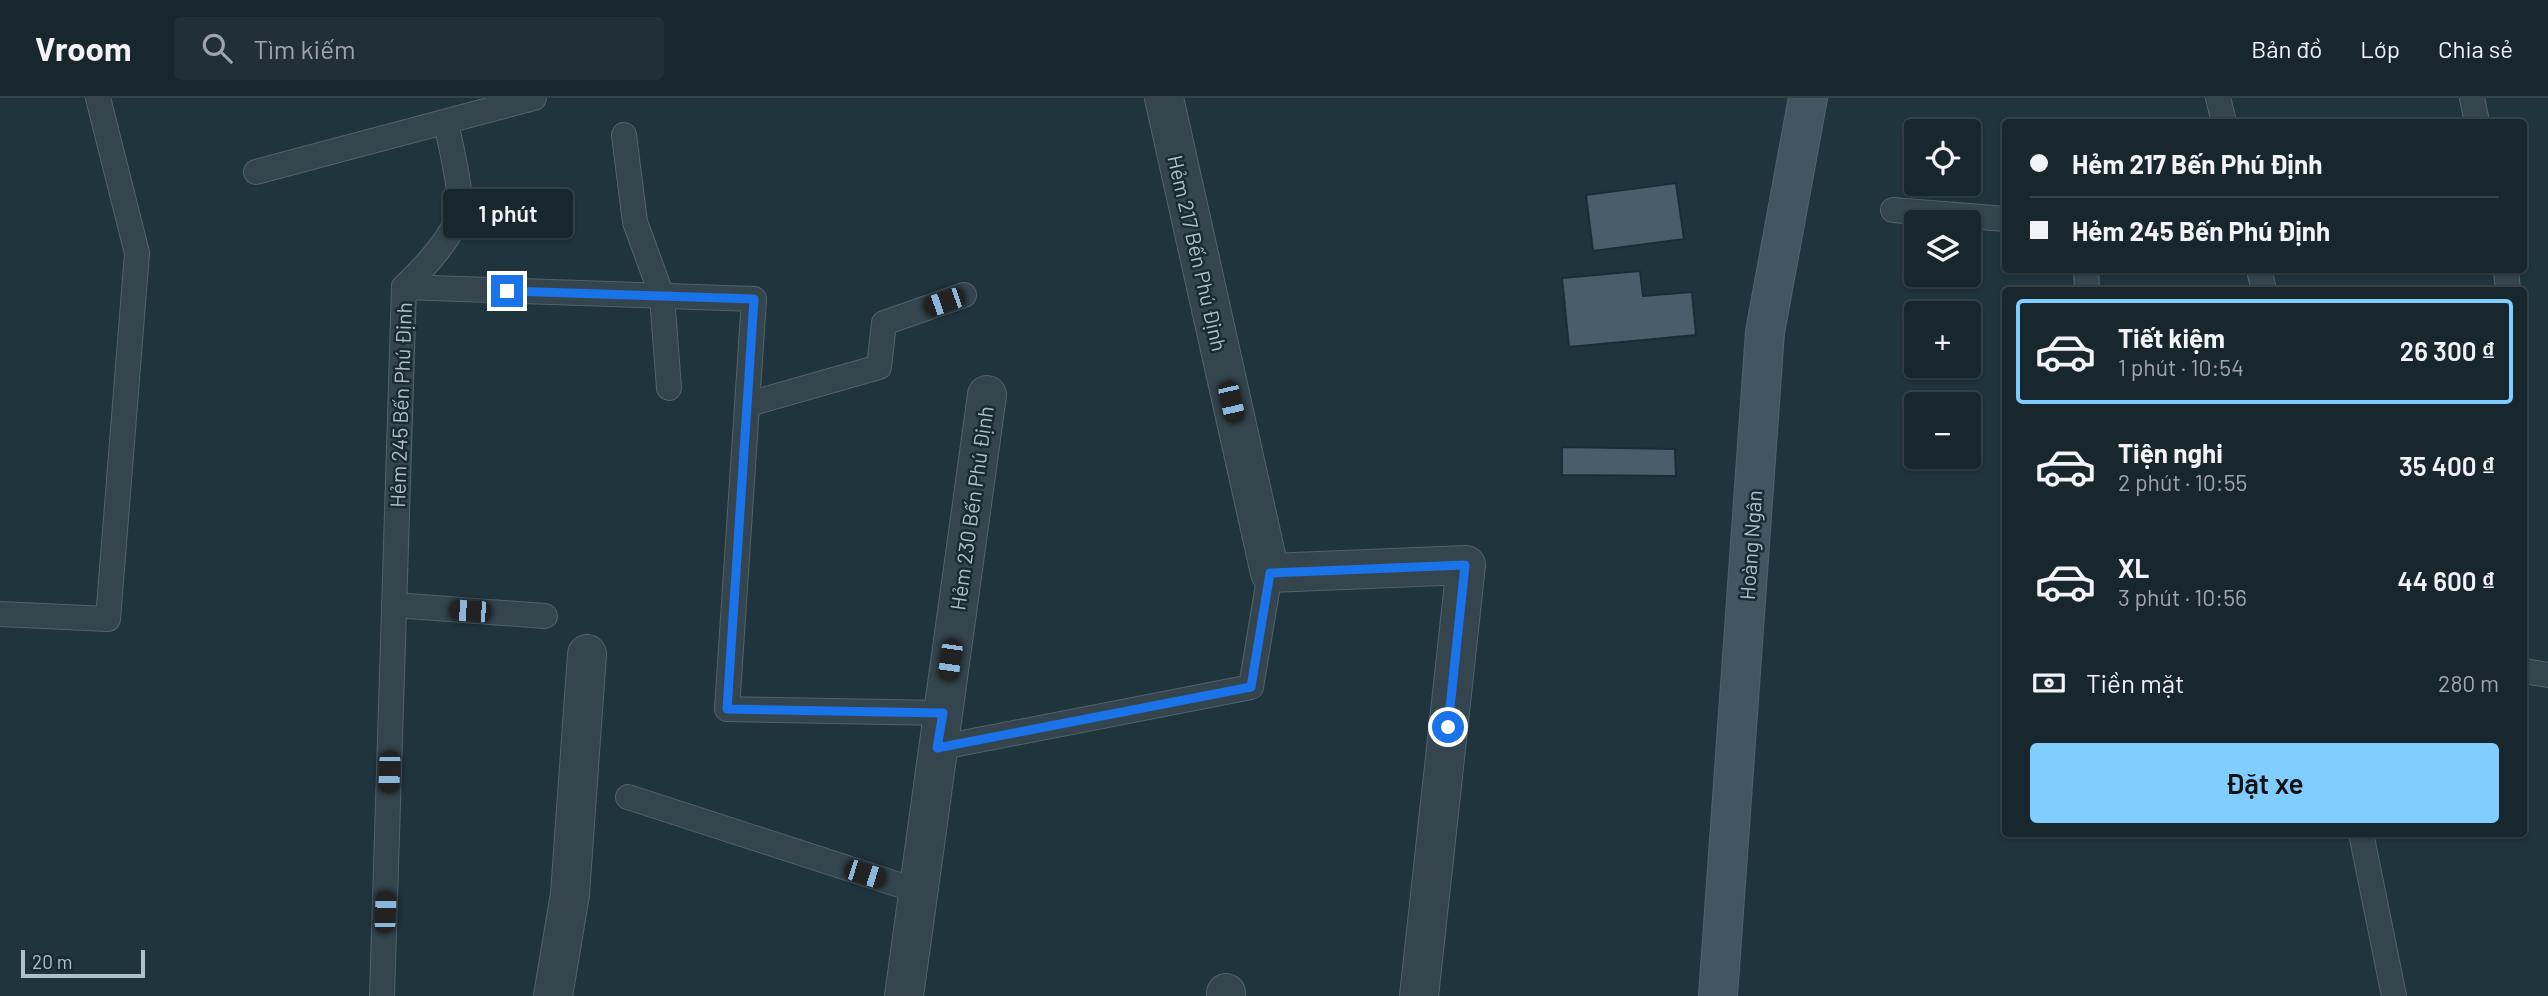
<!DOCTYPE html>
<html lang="vi">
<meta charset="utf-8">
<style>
body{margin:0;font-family:Barlow,sans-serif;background:#212f36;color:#f1f3f6;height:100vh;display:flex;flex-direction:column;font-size:26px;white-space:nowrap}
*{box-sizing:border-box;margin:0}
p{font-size:23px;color:#9fa5aa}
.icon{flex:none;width:38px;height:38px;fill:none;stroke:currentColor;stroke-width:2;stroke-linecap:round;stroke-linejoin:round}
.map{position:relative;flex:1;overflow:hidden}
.panel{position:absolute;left:2002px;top:189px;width:525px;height:550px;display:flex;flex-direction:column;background:#18272e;border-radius:7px;box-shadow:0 2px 5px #0004,0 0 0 2px #36444a}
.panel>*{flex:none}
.guide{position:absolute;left:2002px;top:21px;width:525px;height:154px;border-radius:7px;box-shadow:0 2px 5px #0004,0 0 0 2px #36444a;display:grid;align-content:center;height:154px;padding:0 28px;background:#18272e}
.controls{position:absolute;left:1904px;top:21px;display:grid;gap:14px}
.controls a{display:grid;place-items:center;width:77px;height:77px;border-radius:7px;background:#18272e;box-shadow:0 2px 5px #0004,0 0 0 2px #36444a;font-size:35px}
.scale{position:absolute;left:21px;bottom:18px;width:124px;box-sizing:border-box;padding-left:7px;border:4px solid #b0c0ca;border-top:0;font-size:19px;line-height:24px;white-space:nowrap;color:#b0c0ca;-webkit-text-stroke:5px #1a2a33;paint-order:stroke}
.end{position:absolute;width:32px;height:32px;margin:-16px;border:9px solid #1a73e8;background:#fff;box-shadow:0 0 0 4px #fff}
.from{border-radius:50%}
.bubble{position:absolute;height:49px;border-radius:7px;background:#18272e;box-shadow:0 2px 5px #0004,0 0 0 2px #36444a;font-size:23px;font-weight:600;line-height:49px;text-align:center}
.car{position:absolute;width:21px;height:42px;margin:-21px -10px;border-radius:9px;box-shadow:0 0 5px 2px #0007;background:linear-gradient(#222 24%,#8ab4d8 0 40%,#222 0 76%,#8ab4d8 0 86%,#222 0)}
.guide b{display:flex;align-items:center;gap:24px;height:66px;font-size:26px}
.guide b+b{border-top:2px solid #36444a}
.guide i{width:18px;height:18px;background:#f1f3f6}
ul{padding:12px 0 0;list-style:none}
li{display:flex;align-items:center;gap:21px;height:105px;margin:0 14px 10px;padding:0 14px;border:4px solid transparent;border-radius:7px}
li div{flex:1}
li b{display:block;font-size:26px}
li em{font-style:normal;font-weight:600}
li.active{border-color:#7fceff}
li>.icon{width:63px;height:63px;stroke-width:1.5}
.pay{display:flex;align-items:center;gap:18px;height:77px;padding:0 28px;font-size:26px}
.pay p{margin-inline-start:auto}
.cta{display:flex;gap:14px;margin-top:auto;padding:14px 28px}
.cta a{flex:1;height:80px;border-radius:7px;background:#7fceff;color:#111;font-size:28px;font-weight:600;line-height:80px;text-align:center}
header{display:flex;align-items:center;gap:42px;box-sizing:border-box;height:98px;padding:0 35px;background:#18272e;border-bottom:2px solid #36444a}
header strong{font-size:33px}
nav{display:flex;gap:38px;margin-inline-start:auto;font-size:24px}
.search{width:490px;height:63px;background:#212f36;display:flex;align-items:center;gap:18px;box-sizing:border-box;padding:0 24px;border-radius:7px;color:#9fa5aa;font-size:26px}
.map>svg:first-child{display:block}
.building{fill:#495e6a;stroke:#1c2c35;stroke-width:2}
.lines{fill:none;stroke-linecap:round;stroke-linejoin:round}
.lane-casing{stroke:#53636c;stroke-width:26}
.street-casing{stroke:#53636c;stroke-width:40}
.secondary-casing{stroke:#53636c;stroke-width:40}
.lane{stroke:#34454e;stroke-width:24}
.street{stroke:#34454e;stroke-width:38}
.secondary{stroke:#425561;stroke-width:38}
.route{stroke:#1a73e8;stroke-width:9}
.labels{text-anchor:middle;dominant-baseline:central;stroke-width:5;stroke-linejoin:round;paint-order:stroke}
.street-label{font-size:21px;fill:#b0c0ca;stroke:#1a2a33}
</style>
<header>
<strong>Vroom</strong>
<div class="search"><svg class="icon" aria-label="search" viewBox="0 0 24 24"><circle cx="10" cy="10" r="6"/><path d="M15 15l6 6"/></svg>Tìm kiếm</div>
<nav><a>Bản đồ</a><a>Lớp</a><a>Chia sẻ</a></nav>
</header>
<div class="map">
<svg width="2548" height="898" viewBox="0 0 2548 898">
<rect width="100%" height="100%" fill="#20343e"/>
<g class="building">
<path d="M 1676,85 L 1684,141 L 1593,153 L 1586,97 Z"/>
<path d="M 1640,173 L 1643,198 L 1692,194 L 1696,237 L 1569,249 L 1562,180 Z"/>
<path d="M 1562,349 L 1675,351 L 1676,378 L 1562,377 Z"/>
</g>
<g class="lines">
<g class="lane-casing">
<g id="lane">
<path d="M 2218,0 L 2224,24"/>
<path d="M 2472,0 L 2477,24"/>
<path d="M 624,37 L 635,124 L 662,198 L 669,290"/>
<path d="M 256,74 L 534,0"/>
<path d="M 1893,112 L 2006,121"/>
<path d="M 2086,172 L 2087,192"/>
<path d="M 2259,172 L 2264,192"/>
<path d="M 2506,172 L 2508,192"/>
<path d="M 404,189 C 422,172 461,132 460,105 C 459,79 451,50 446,24"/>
<path d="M 749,306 L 879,269 L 884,225 L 964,197"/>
<path d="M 394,507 L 545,518"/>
<path d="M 0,516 L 108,521 L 137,155 L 98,0"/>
<path d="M 2524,573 L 2548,577"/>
<path d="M 937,650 L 1251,589 L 1270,475"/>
<path d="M 628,699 L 918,793"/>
<path d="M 2361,735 L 2394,898"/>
<path d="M 382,898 L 404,189 L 754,201 L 727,611 L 943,615"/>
</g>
</g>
<g class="street-casing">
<g id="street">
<path d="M 1164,0 L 1270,475 L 1466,467 L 1419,898"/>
<path d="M 553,898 L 570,796 L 587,556"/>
<path d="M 904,898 L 987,297"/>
<path d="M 1226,898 L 1226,895"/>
</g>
</g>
<g class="secondary-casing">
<path id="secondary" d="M 1718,898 L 1765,234 L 1808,0"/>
</g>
<use href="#lane" class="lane"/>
<use href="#street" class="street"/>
<use href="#secondary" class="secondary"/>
</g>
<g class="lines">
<path class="route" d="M 507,193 L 754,201 L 727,611 L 943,615 L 937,650 L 1251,589 L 1270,475 L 1465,467 L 1448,629"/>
</g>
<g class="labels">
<g class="street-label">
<text transform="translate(1198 155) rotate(77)">Hẻm 217 Bến Phú Định</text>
<text transform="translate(400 307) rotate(-88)">Hẻm 245 Bến Phú Định</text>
<text transform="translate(971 410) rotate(-82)">Hẻm 230 Bến Phú Định</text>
<text transform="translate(1750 447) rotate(-86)">Hoàng Ngân</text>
</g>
</g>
</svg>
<div class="controls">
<a><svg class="icon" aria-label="locate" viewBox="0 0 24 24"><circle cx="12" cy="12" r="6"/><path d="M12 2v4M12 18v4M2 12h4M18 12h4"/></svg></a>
<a><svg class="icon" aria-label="layers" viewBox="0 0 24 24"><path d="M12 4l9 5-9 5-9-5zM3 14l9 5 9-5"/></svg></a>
<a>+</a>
<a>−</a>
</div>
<div class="scale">20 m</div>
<i class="end from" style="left:1448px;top:629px"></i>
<i class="end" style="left:507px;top:193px"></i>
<div class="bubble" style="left:443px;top:91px;width:130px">1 phút</div>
<i class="car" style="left:944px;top:204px;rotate:251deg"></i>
<i class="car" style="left:1231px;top:304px;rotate:167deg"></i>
<i class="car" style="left:470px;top:513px;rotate:274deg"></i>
<i class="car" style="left:950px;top:562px;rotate:188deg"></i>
<i class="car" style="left:389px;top:674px;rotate:182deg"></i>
<i class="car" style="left:865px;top:776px;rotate:108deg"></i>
<i class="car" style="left:385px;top:814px;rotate:2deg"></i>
<div class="guide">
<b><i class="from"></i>Hẻm 217 Bến Phú Định</b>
<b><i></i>Hẻm 245 Bến Phú Định</b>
</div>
<section class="panel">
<ul>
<li class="active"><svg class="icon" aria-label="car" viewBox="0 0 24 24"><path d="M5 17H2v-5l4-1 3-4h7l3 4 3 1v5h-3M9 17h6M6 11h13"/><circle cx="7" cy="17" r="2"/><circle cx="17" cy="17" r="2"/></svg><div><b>Tiết kiệm</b><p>1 phút · 10:54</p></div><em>26 300 ₫</em></li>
<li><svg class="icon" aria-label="car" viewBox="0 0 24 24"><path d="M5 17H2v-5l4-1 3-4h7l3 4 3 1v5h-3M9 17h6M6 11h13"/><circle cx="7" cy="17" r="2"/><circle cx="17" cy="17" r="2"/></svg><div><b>Tiện nghi</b><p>2 phút · 10:55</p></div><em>35 400 ₫</em></li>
<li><svg class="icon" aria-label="car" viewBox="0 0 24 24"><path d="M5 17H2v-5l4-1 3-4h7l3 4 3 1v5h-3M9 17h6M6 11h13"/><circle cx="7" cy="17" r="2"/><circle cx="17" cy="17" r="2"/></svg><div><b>XL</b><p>3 phút · 10:56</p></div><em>44 600 ₫</em></li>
</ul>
<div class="pay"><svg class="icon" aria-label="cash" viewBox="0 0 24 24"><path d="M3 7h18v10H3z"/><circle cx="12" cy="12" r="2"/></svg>Tiền mặt<p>280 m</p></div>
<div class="cta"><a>Đặt xe</a></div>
</section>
</div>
